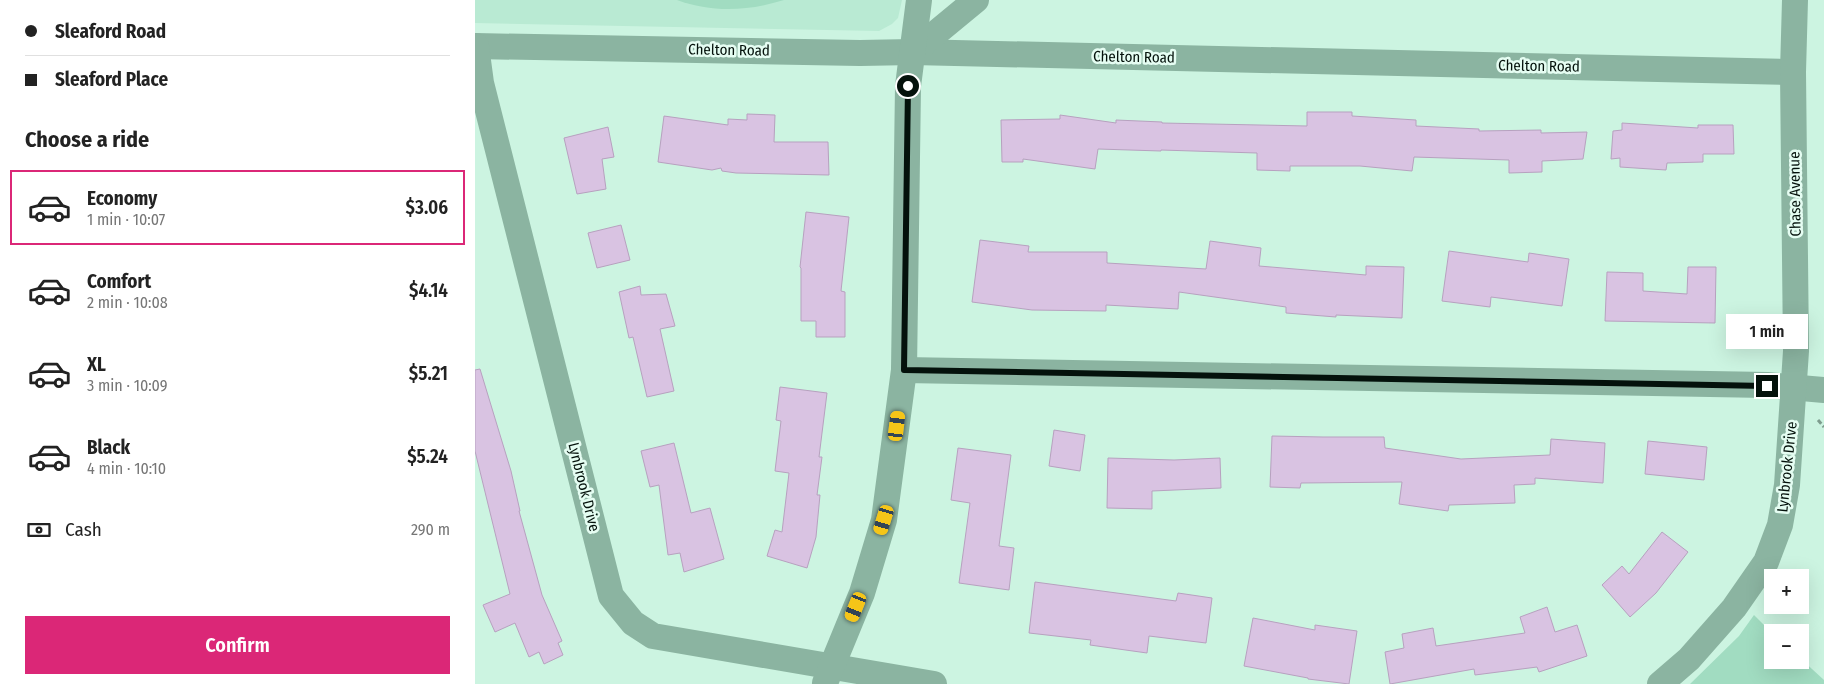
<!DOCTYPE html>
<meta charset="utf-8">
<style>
body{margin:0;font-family:"Fira Sans Condensed",sans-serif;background:#f6f6f6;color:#222;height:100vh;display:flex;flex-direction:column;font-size:19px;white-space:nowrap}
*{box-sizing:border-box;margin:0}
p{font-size:16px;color:#767676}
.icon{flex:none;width:28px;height:28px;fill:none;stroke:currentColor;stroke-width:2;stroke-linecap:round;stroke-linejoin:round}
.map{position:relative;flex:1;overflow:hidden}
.sheet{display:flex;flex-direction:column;background:#fff;width:475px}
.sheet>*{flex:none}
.guide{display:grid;align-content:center;height:110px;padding:0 25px;background:#fff}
.controls{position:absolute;left:1289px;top:569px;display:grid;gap:10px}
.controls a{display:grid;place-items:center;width:45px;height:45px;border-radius:0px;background:#fff;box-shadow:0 5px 20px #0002;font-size:25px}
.end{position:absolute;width:22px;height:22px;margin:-11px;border:6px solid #04110b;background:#fff;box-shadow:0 0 0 2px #fff}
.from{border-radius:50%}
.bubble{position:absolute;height:35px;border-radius:0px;background:#fff;box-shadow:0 5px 20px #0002;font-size:16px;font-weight:600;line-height:35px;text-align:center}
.car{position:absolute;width:15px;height:30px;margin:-15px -8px;border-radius:6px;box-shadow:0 0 4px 1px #0007;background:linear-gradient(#f5c518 24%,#345 0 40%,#f5c518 0 76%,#345 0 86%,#f5c518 0)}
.guide b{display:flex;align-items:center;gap:18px;height:48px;font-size:19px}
.guide b+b{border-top:1px solid #e0e0e0}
.guide i{width:12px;height:12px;background:#222}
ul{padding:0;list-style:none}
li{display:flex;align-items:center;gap:15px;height:75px;margin:0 10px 8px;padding:0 15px;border:2px solid transparent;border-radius:0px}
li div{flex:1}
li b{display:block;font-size:19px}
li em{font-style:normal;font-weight:600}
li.current{border-color:#db2777}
li>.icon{width:45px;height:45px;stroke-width:1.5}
h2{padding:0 25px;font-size:22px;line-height:60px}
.pay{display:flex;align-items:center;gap:12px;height:55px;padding:0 25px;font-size:19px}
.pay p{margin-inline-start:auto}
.button{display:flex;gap:10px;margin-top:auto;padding:10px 25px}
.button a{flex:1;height:58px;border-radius:0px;background:#db2777;color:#fff;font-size:20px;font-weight:600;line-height:58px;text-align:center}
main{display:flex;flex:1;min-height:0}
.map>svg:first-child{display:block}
.built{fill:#b9ead3}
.green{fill:#a1dcc1}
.building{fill:#d9c3e2;stroke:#b7a1bf}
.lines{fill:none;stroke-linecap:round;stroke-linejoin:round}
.path{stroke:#7e9c8e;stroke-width:3;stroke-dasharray:5 2.5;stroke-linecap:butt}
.minor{stroke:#8bb4a1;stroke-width:26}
.route{stroke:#04110b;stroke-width:6}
.labels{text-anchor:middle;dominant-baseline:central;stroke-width:5;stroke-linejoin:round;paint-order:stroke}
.street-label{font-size:15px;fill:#04110b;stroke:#e5fdf2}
</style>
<main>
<section class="sheet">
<div class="guide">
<b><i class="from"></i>Sleaford Road</b>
<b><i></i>Sleaford Place</b>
</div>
<h2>Choose a ride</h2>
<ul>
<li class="current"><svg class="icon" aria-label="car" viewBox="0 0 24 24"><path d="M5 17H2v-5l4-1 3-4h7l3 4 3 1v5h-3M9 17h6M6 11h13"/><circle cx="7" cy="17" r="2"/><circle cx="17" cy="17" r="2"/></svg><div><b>Economy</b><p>1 min · 10:07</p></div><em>$3.06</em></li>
<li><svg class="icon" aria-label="car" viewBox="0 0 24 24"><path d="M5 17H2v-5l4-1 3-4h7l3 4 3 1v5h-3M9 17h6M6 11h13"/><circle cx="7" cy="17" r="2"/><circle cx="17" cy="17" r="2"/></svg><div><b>Comfort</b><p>2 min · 10:08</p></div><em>$4.14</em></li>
<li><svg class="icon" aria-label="car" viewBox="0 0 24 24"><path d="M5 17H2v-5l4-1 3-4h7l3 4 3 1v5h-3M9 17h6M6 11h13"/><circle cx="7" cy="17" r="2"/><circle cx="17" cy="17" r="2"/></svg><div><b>XL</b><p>3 min · 10:09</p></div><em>$5.21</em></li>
<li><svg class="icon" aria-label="car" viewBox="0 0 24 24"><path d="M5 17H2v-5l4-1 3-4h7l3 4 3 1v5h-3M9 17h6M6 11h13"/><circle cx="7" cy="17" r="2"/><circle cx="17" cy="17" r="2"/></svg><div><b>Black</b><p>4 min · 10:10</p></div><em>$5.24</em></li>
</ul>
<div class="pay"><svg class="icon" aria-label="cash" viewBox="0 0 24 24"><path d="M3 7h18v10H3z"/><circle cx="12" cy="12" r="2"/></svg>Cash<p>290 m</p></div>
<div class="button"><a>Confirm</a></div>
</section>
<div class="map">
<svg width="1349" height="684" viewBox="0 0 1349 684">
<rect width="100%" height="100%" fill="#ccf4e1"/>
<path class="built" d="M 0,0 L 427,0 L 423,18 L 417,24 L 404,31 L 0,23 Z"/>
<g class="green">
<path d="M 202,0 L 309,0 C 274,11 237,13 202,0 Z"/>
<path d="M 1279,615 L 1297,633 L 1298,660 L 1325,660 L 1325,658 L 1349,680 L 1349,684 L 1215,684 L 1264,636 Z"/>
</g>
<g class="building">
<path d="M 832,112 L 877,112 L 877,116 L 941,120 L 941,126 L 1004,129 L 1004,131 L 1066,130 L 1066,133 L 1112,132 L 1108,159 L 1067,161 L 1067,172 L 1034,173 L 1034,160 L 939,157 L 937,171 L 885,166 L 815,166 L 815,171 L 782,170 L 782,153 L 686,150 L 686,151 L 623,149 L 620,169 L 548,159 L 548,162 L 527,162 L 526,120 L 585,119 L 585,115 L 641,123 L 641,120 L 687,122 L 687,123 L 832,126 Z"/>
<path d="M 272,114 L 300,115 L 299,142 L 353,142 L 354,175 L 261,173 L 247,171 L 246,168 L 237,170 L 183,162 L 189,116 L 253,125 L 253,119 L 272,120 Z"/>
<path d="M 1147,123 L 1223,128 L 1223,125 L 1258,125 L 1259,154 L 1228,154 L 1228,162 L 1192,163 L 1191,170 L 1145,167 L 1145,158 L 1136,159 L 1138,131 L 1147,130 Z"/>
<path d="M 133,127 L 139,157 L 127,159 L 131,189 L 102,194 L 89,138 Z"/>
<path d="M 331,212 L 374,217 L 366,291 L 370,292 L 370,337 L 341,337 L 341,321 L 326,321 L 326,268 L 325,267 Z"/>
<path d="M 146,225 L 155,260 L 122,268 L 113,233 Z"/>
<path d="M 505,240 L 554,246 L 553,252 L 632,252 L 632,263 L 731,269 L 735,241 L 786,248 L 784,266 L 891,275 L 891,266 L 929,267 L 927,318 L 861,315 L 861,317 L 811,313 L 811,307 L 704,292 L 703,309 L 631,305 L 631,311 L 557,310 L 497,302 Z"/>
<path d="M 974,251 L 1053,262 L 1054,253 L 1094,259 L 1087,306 L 1016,297 L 1015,307 L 967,301 Z"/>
<path d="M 1213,267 L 1241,267 L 1240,323 L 1130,321 L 1132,272 L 1168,273 L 1168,291 L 1212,294 Z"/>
<path d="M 165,286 L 166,295 L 191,294 L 200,326 L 185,329 L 199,391 L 172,397 L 158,337 L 154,338 L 144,292 Z"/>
<path d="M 5,369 L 36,471 L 45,511 L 44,511 L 67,595 L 87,641 L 83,643 L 88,655 L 69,664 L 64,652 L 54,657 L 40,623 L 20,632 L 8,605 L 35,594 L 0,451 L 0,370 Z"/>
<path d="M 305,387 L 352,393 L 344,457 L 347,457 L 342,495 L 345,495 L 341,537 L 332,568 L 292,556 L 300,530 L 307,532 L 314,473 L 300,471 L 306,421 L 301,420 Z"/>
<path d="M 579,430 L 610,435 L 605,471 L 574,466 Z"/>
<path d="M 797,436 L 848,437 L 909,437 L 910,448 L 986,459 L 1075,455 L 1076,439 L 1130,443 L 1128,483 L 1060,478 L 1060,484 L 1039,485 L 1040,503 L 974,505 L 973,511 L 924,504 L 927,482 L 826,483 L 825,488 L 795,487 Z"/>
<path d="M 1173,441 L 1232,447 L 1229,480 L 1170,474 Z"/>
<path d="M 199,443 L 216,513 L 235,508 L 249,559 L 209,572 L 205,553 L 193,555 L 184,485 L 175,487 L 166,451 Z"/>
<path d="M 483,448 L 536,455 L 524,546 L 539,548 L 534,590 L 484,583 L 495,503 L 476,500 Z"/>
<path d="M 633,458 L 699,460 L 745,458 L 746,488 L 677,491 L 677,509 L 632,508 Z"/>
<path d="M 1187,532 L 1213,552 L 1181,593 L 1155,617 L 1127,585 L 1147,566 L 1154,574 Z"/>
<path d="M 560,582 L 701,601 L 703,593 L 737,598 L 731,643 L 674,636 L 672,653 L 615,645 L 616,640 L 554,633 Z"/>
<path d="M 1072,607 L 1080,632 L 1102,625 L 1112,656 L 1064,672 L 1062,667 L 1000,675 L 999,669 L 915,684 L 910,652 L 929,648 L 927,634 L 958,628 L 961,646 L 1050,633 L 1045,617 Z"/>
<path d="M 778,618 L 840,630 L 840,625 L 882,631 L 874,684 L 833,679 L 833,678 L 769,666 Z"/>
</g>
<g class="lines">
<path class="path" d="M 1343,420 L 1349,427"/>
<g class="minor">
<path d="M 0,46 L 385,53 L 438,52 L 1318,72"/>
<path d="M 1,46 L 6,83 L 136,596 L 158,623 L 178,636 L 459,684"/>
<path d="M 438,52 L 501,0"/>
<path d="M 429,370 L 1292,385 L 1349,390"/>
<path d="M 350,683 L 387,593 L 409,520 L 429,370 L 433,86 L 444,0"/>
<path d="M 1185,684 L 1214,659 L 1259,608 L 1291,562 L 1305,525 L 1312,485 L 1321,351 L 1318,72 L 1320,0"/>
</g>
</g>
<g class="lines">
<path class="route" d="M 433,86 L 429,370 L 1292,386"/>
</g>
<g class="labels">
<g class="street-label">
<text transform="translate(254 50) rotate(1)">Chelton Road</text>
<text transform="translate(659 57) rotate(1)">Chelton Road</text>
<text transform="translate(1064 66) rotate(1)">Chelton Road</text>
<text transform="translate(1320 194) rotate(-91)">Chase Avenue</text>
<text transform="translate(1312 467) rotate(-84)">Lynbrook Drive</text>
<text transform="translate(109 487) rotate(76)">Lynbrook Drive</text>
</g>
</g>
</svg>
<div class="controls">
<a>+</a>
<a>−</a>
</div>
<i class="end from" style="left:433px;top:86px"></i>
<i class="end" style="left:1292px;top:386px"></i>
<div class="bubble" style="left:1251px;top:314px;width:82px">1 min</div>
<i class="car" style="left:422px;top:426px;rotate:7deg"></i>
<i class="car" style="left:409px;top:520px;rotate:197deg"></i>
<i class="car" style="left:381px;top:607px;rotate:202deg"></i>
</div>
</main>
